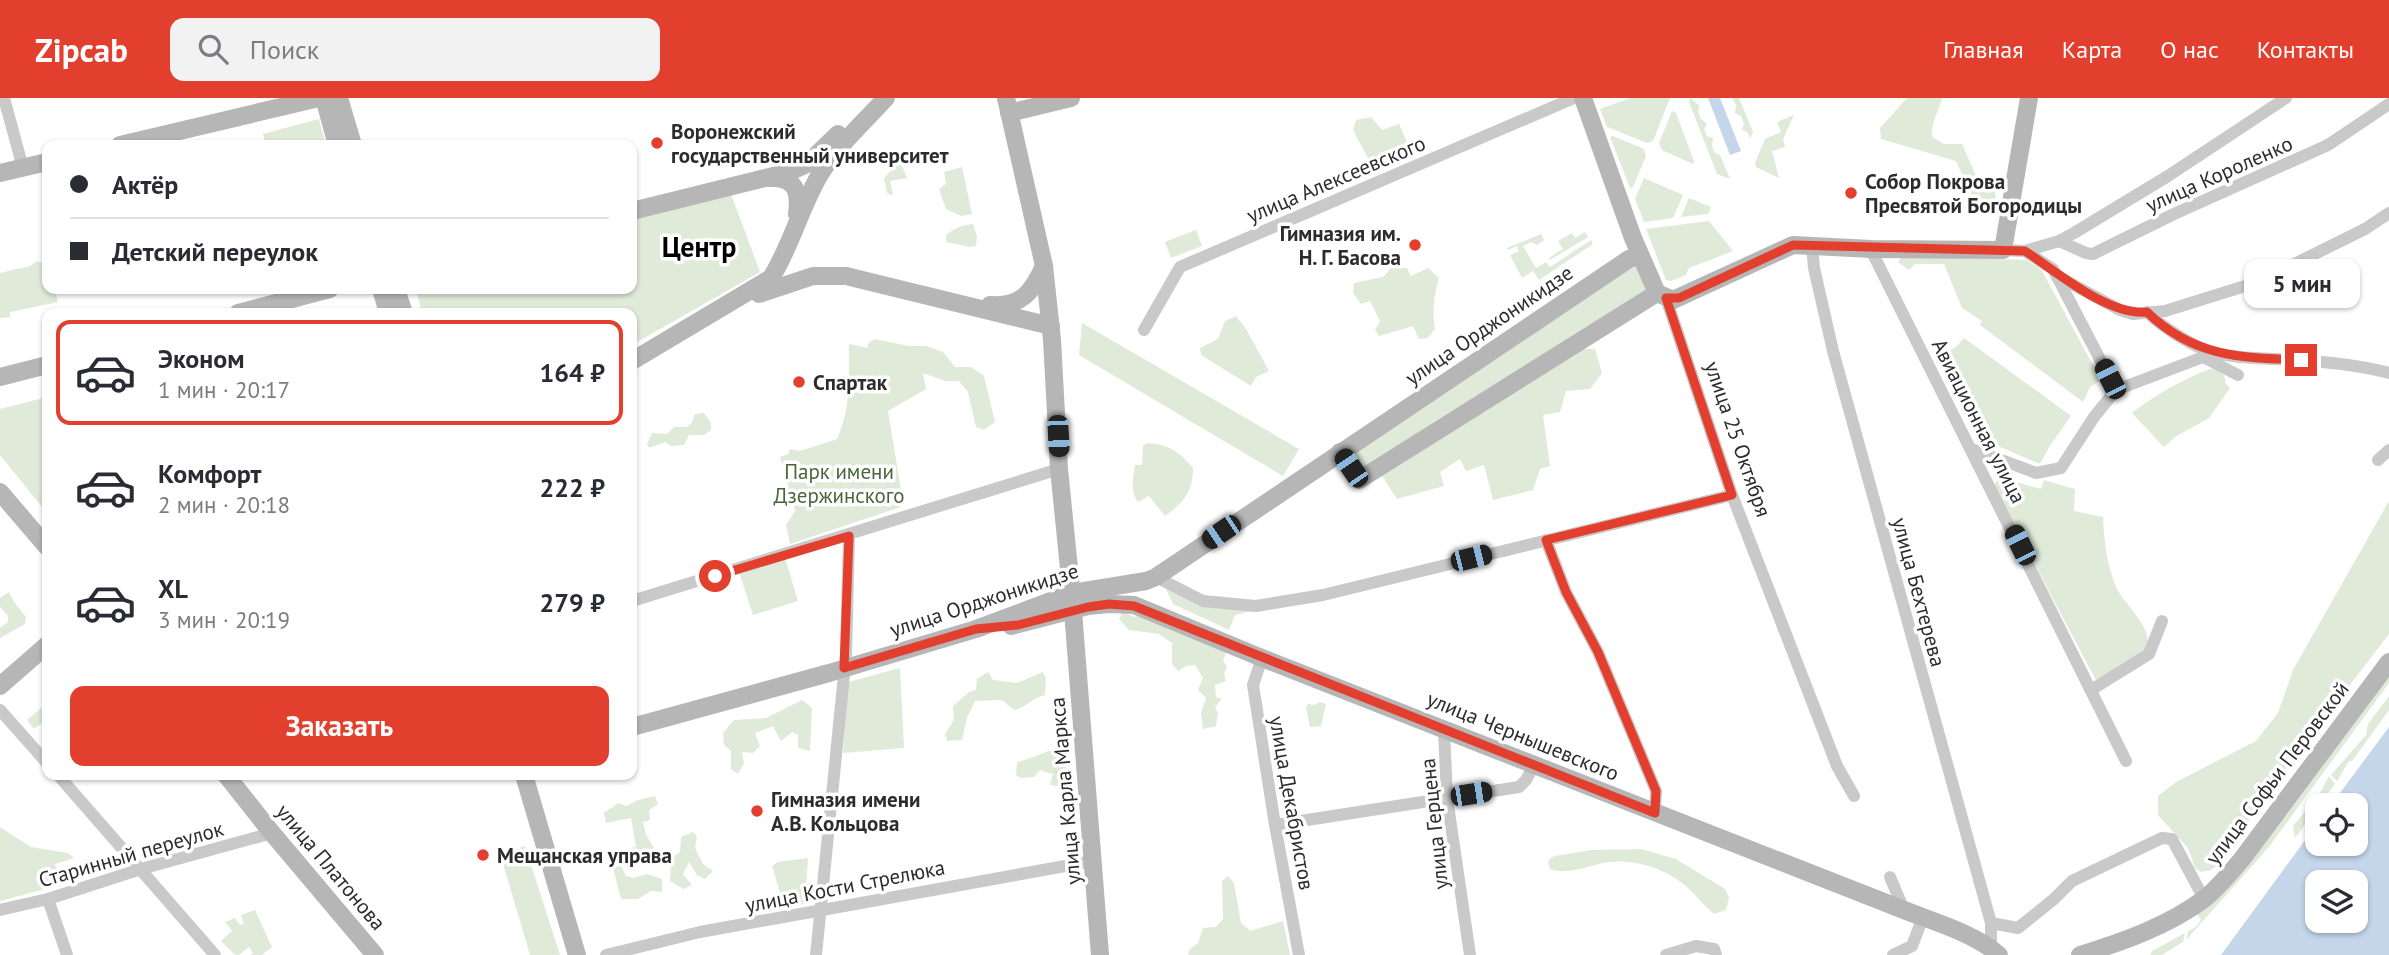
<!DOCTYPE html>
<html lang="ru">
<meta charset="utf-8">
<style>
body{margin:0;font-family:"PT Sans",sans-serif;background:#f2f2f3;color:#2b2b33;height:100vh;display:flex;flex-direction:column;font-size:26px;white-space:nowrap}
*{box-sizing:border-box;margin:0}
p{font-size:23px;color:#7c7c81}
.icon{flex:none;width:38px;height:38px;fill:none;stroke:currentColor;stroke-width:2;stroke-linecap:round;stroke-linejoin:round}
.map{position:relative;flex:1;overflow:hidden}
.details{position:absolute;left:42px;top:210px;width:595px;height:472px;display:flex;flex-direction:column;background:#fff;border-radius:14px;box-shadow:0 2px 5px #0004}
.details>*{flex:none}
.top-card{position:absolute;left:42px;top:42px;width:595px;height:154px;border-radius:14px;box-shadow:0 2px 5px #0004;display:grid;align-content:center;height:154px;padding:0 28px;background:#fff}
.controls{position:absolute;left:2305px;top:695px;display:grid;gap:14px}
.controls a{display:grid;place-items:center;width:63px;height:63px;border-radius:14px;background:#fff;box-shadow:0 2px 5px #0004;font-size:35px}
.end{position:absolute;width:32px;height:32px;margin:-16px;border:9px solid #e33f2e;background:#fff;box-shadow:0 0 0 4px #fff}
.from{border-radius:50%}
.bubble{position:absolute;height:49px;border-radius:14px;background:#fff;box-shadow:0 2px 5px #0004;font-size:23px;font-weight:800;line-height:49px;text-align:center}
.car{position:absolute;width:21px;height:42px;margin:-21px -10px;border-radius:9px;box-shadow:0 0 5px 2px #0007;background:linear-gradient(#222 24%,#8ab4d8 0 40%,#222 0 76%,#8ab4d8 0 86%,#222 0)}
.top-card b{display:flex;align-items:center;gap:24px;height:66px;font-size:26px}
.top-card b+b{border-top:2px solid #e1e1e2}
.top-card i{width:18px;height:18px;background:#2b2b33}
ul{padding:12px 0 0;list-style:none}
li{display:flex;align-items:center;gap:21px;height:105px;margin:0 14px 10px;padding:0 14px;border:4px solid transparent;border-radius:14px}
li div{flex:1}
li b{display:block;font-size:26px}
li em{font-style:normal;font-weight:800}
li.selected{border-color:#e33f2e}
li>.icon{width:63px;height:63px;stroke-width:1.5}
.primary-button{display:flex;gap:14px;margin-top:auto;padding:14px 28px}
.primary-button a{flex:1;height:80px;border-radius:14px;background:#e33f2e;color:#fff;font-size:28px;font-weight:800;line-height:80px;text-align:center}
header{display:flex;align-items:center;gap:42px;box-sizing:border-box;height:98px;padding:0 35px;background:#e33f2e;color:#fff}
header strong{font-size:33px}
nav{display:flex;gap:38px;margin-inline-start:auto;font-size:24px}
.search{width:490px;height:63px;background:#f2f2f3;display:flex;align-items:center;gap:18px;box-sizing:border-box;padding:0 24px;border-radius:14px;color:#7c7c81;font-size:26px}
.map>svg:first-child{display:block}
.green{fill:#dfead9}
.water{fill:#c5d5ea;fill-rule:evenodd}
.lines{fill:none;stroke-linecap:round;stroke-linejoin:round}
.street{stroke:#c9c9c9;stroke-width:12}
.secondary{stroke:#b6b6b6;stroke-width:18}
.secondary-bridge{stroke:#b6b6b6;stroke-width:18}
.route{stroke:#e33f2e;stroke-width:9}
.poi-dot{fill:#e33f2e;stroke:#fff;stroke-width:2.5}
.labels{text-anchor:middle;dominant-baseline:central;stroke-width:7;stroke-linejoin:round;paint-order:stroke}
.poi-label{font-size:21px;font-weight:bold;fill:#2c2c2c;stroke:#fff;text-anchor:start}
.street-label{font-size:21px;fill:#2c2c2c;stroke:#fff}
.park-label{font-size:21px;fill:#48663a;stroke:#fff}
.district-label{font-size:28px;font-weight:bold;fill:#000;stroke:#fff}
</style>
<header>
<strong>Zipcab</strong>
<div class="search"><svg class="icon" aria-label="search" viewBox="0 0 24 24"><circle cx="10" cy="10" r="6"/><path d="M15 15l6 6"/></svg>Поиск</div>
<nav><a>Главная</a><a>Карта</a><a>О нас</a><a>Контакты</a></nav>
</header>
<div class="map">
<svg width="2389" height="857" viewBox="0 0 2389 857">
<rect width="100%" height="100%" fill="#fff"/>
<g class="green">
<path d="M 1630,0 L 1670,0 L 1653,43 L 1647,45 L 1607,29 L 1600,11 Z"/>
<path d="M 1690,0 L 1700,8 L 1698,14 L 1701,21 L 1707,26 L 1704,31 L 1707,38 L 1713,40 L 1712,48 L 1715,55 L 1720,57 L 1730,81 L 1717,76 L 1689,4 Z"/>
<path d="M 1732,0 L 1739,0 L 1753,34 L 1750,40 L 1747,34 L 1742,32 L 1744,25 L 1741,18 L 1735,15 L 1736,7 Z"/>
<path d="M 1907,0 L 1942,0 C 1938,17 1932,20 1932,39 L 1944,46 L 1962,46 L 1977,80 L 1995,93 L 1996,106 L 1987,115 L 1979,113 L 1956,63 L 1881,41 L 1880,30 Z"/>
<path d="M 1672,13 L 1676,15 L 1694,63 L 1693,66 L 1662,52 L 1659,45 Z"/>
<path d="M 1794,17 L 1783,41 L 1785,49 L 1772,53 L 1779,80 L 1756,69 L 1755,65 L 1765,41 L 1781,34 L 1777,24 Z"/>
<path d="M 1371,19 L 1382,32 L 1399,26 L 1411,53 L 1375,67 L 1368,60 L 1353,32 L 1356,22 Z"/>
<path d="M 319,21 L 326,47 L 266,47 L 263,36 Z"/>
<path d="M 1613,38 L 1644,51 L 1646,58 L 1633,89 L 1630,90 L 1610,39 Z"/>
<path d="M 900,63 L 907,80 L 890,83 L 893,97 L 891,97 L 887,95 L 884,80 Z"/>
<path d="M 962,69 L 972,116 L 961,118 L 946,111 L 939,91 L 946,86 L 944,74 Z"/>
<path d="M 1644,80 L 1683,97 L 1673,120 L 1644,124 L 1635,101 Z"/>
<path d="M 731,96 L 760,174 L 632,247 L 632,215 L 422,215 L 416,191 L 632,191 L 632,120 Z"/>
<path d="M 1689,100 L 1711,109 L 1708,116 L 1681,119 Z"/>
<path d="M 1709,123 L 1733,153 L 1689,170 L 1686,177 L 1671,183 L 1666,182 L 1646,131 Z"/>
<path d="M 973,126 L 977,138 L 976,148 L 970,149 L 946,144 L 946,137 C 955,130 962,127 973,126 Z"/>
<path d="M 1196,132 L 1202,148 L 1171,160 L 1165,144 Z"/>
<path d="M 1585,134 L 1588,139 L 1550,162 L 1549,160 L 1563,151 L 1558,143 L 1572,135 L 1575,140 Z"/>
<path d="M 1541,136 L 1544,142 L 1537,147 L 1531,144 L 1523,148 L 1536,170 L 1546,164 L 1550,169 L 1591,142 L 1593,146 L 1539,182 L 1533,173 L 1522,180 L 1510,157 L 1519,153 L 1517,148 L 1508,152 L 1507,150 Z"/>
<path d="M 1902,158 L 2026,162 L 2041,171 L 2101,282 L 2090,289 L 2083,304 L 1980,227 L 1982,223 L 1962,210 L 1944,166 L 1915,166 L 1909,172 L 1898,164 Z"/>
<path d="M 37,163 L 42,165 L 47,164 L 47,191 L 55,191 L 58,204 L 10,214 L 10,219 L 0,220 L 0,175 L 30,168 Z"/>
<path d="M 1637,165 L 1651,191 L 1364,373 L 1352,354 Z"/>
<path d="M 1392,169 L 1407,170 L 1411,178 L 1428,170 L 1439,180 C 1434,198 1432,213 1435,231 L 1428,240 L 1419,241 L 1413,228 L 1379,238 L 1375,232 L 1380,223 L 1370,203 L 1361,206 L 1353,195 L 1354,185 L 1383,179 Z"/>
<path d="M 1236,218 L 1246,231 L 1269,273 L 1256,279 L 1251,288 L 1201,257 L 1200,250 L 1218,241 L 1225,223 Z"/>
<path d="M 1082,225 L 1299,351 L 1283,378 L 1079,257 Z"/>
<path d="M 1964,240 L 2071,318 L 2049,349 L 2040,366 L 1977,339 L 1939,259 L 1956,249 Z"/>
<path d="M 875,241 L 908,248 L 926,248 L 943,254 L 955,269 L 971,269 L 984,278 L 995,324 L 984,332 L 976,329 L 968,294 L 959,283 L 945,283 L 923,275 L 926,291 L 888,313 L 903,404 L 901,409 L 790,446 L 786,427 L 795,413 L 780,359 L 788,356 L 790,351 L 800,353 L 837,341 C 851,311 849,279 849,246 L 868,250 L 868,245 Z"/>
<path d="M 1578,251 L 1595,251 L 1602,275 L 1590,291 L 1566,293 L 1560,314 L 1543,317 L 1550,368 L 1540,371 L 1533,392 L 1493,402 L 1484,367 L 1466,373 L 1460,361 L 1440,374 L 1444,388 L 1397,401 L 1379,373 Z"/>
<path d="M 2210,271 L 2217,272 L 2224,277 L 2226,286 L 2230,290 L 2209,320 L 2175,339 L 2164,349 L 2132,315 C 2157,296 2181,282 2210,271 Z"/>
<path d="M 47,299 L 47,415 L 0,357 L 0,311 Z"/>
<path d="M 704,315 L 711,325 L 711,332 L 704,337 L 689,337 L 684,347 L 671,348 L 665,344 L 649,350 L 647,346 L 652,335 L 667,336 L 674,329 L 687,329 L 692,324 L 695,316 Z"/>
<path d="M 1147,345 C 1169,347 1179,353 1193,370 C 1193,394 1184,404 1165,418 L 1149,398 L 1138,404 C 1130,393 1133,380 1135,367 L 1142,367 L 1143,348 Z"/>
<path d="M 2000,380 L 2041,391 L 2044,382 L 2075,391 L 2074,413 L 2103,419 C 2104,443 2107,467 2116,489 C 2123,506 2161,535 2143,555 C 2136,564 2108,577 2097,584 L 1993,387 Z"/>
<path d="M 2389,403 L 2389,536 L 2263,700 L 2223,763 L 2211,772 L 2201,774 L 2195,770 L 2188,750 L 2158,717 L 2158,698 L 2176,684 L 2256,643 L 2278,615 L 2293,572 Z"/>
<path d="M 785,460 L 798,503 L 753,517 L 739,474 Z"/>
<path d="M 1164,487 L 1256,512 L 1235,517 L 1229,532 L 1173,506 Z"/>
<path d="M 9,494 L 14,504 L 26,519 L 25,526 L 0,540 L 0,530 L 8,524 L 8,518 L 0,509 L 0,500 Z"/>
<path d="M 1123,514 L 1135,519 L 1142,516 L 1226,554 L 1223,563 L 1227,568 L 1224,576 L 1226,583 L 1215,587 L 1216,599 L 1222,601 L 1215,609 L 1218,615 L 1216,628 L 1203,631 L 1201,615 L 1206,600 L 1198,592 L 1203,580 L 1195,567 L 1186,568 L 1178,573 L 1172,566 L 1172,545 L 1159,536 L 1129,532 L 1119,521 Z"/>
<path d="M 900,570 L 904,650 L 843,655 L 848,584 Z"/>
<path d="M 988,574 L 993,582 L 1017,585 L 1043,574 L 1046,580 L 1045,597 C 1032,600 1027,609 1014,612 L 1002,602 L 975,603 L 967,620 L 962,642 L 947,643 L 945,636 L 954,622 L 953,608 L 969,594 L 976,592 L 977,581 Z"/>
<path d="M 2389,574 L 2389,585 L 2268,750 L 2186,842 L 2188,833 L 2196,829 L 2201,822 L 2197,816 Z"/>
<path d="M 2389,598 L 2389,612 L 2352,663 L 2349,663 C 2344,670 2342,676 2337,683 L 2331,677 L 2366,637 L 2368,626 Z"/>
<path d="M 802,602 L 812,610 L 810,653 L 798,650 L 798,637 L 792,634 L 781,643 L 773,628 L 755,635 L 760,648 L 753,655 L 742,654 L 744,665 L 738,676 L 731,671 L 731,653 L 724,647 L 723,635 L 734,622 L 766,620 Z"/>
<path d="M 1320,604 L 1326,606 L 1321,628 L 1310,629 L 1306,610 L 1308,606 L 1313,607 Z"/>
<path d="M 47,605 L 47,627 L 44,623 L 34,631 L 27,622 Z"/>
<path d="M 1060,650 L 1066,670 L 1062,689 L 1050,687 L 1053,676 L 1040,672 L 1034,679 L 1021,680 L 1016,677 L 1017,664 C 1032,661 1044,653 1060,650 Z"/>
<path d="M 2329,678 L 2335,686 L 2295,740 L 2293,728 L 2319,697 Z"/>
<path d="M 655,698 L 658,706 L 649,712 L 650,722 L 643,724 L 646,737 L 654,750 L 646,760 L 621,767 L 626,778 L 633,780 L 647,776 L 662,781 L 662,794 L 651,793 L 638,801 L 621,801 L 610,758 L 616,753 L 636,749 L 631,720 L 606,725 L 604,715 L 618,705 L 626,708 L 638,702 Z"/>
<path d="M 0,729 L 31,749 L 68,755 L 74,760 L 55,766 L 60,787 L 0,803 Z"/>
<path d="M 693,734 L 697,739 L 695,750 L 703,766 L 713,773 L 705,781 L 697,777 L 689,764 L 683,776 L 692,787 L 683,791 L 670,783 L 671,761 L 680,754 L 681,739 Z"/>
<path d="M 525,748 L 560,857 L 530,857 L 504,769 L 504,755 Z"/>
<path d="M 1641,751 L 1676,761 L 1725,791 L 1729,800 L 1726,812 L 1714,816 C 1704,808 1696,797 1687,789 C 1666,771 1637,761 1610,764 C 1591,766 1569,778 1550,771 L 1548,765 L 1550,760 L 1555,758 L 1591,752 Z"/>
<path d="M 808,760 L 805,806 L 784,808 L 772,768 L 778,764 Z"/>
<path d="M 1228,778 L 1234,785 L 1241,825 L 1250,833 L 1283,823 L 1290,857 L 1188,857 L 1190,851 L 1198,845 L 1203,830 L 1216,829 L 1223,821 L 1222,783 Z"/>
<path d="M 255,812 L 272,849 L 262,857 L 250,857 L 253,855 L 249,849 L 239,857 L 235,857 L 221,843 L 232,833 L 225,824 L 235,820 L 240,827 L 244,826 L 241,817 Z"/>
<path d="M 2185,835 L 2183,844 L 2162,857 L 2150,857 L 2152,853 Z"/>
</g>
<g class="water">
<path d="M 1708,0 L 1720,0 L 1741,53 L 1730,57 Z"/>
<path d="M 2389,629 L 2389,857 L 2221,857 L 2317,726 L 2317,746 L 2356,746 L 2356,707 L 2331,707 ZM 2317,784 L 2356,784 L 2356,822 L 2317,822 Z"/>
</g>
<g class="lines">
<g class="street">
<path d="M 4,0 L 23,70"/>
<path d="M 2059,143 L 2086,155 L 2093,156 L 2174,116 L 2328,47 L 2389,6"/>
<path d="M 1812,148 L 1814,170 L 1833,253 L 1991,825 L 1991,850"/>
<path d="M 1872,151 L 1873,156 L 2126,663"/>
<path d="M 2003,152 L 2025,153 L 2053,171 L 2116,292"/>
<path d="M 2025,153 L 2059,143 L 2074,135 L 2168,78 L 2286,0"/>
<path d="M 2059,179 L 2120,212 L 2133,216 L 2165,213 L 2258,184 L 2365,131 L 2389,115"/>
<path d="M 1666,200 L 1732,397 L 1837,668 L 1854,698"/>
<path d="M 2147,214 C 2160,227 2189,246 2206,252 C 2235,262 2267,260 2298,262 C 2328,264 2359,267 2389,275"/>
<path d="M 1144,232 L 1180,169 L 1574,0"/>
<path d="M 1972,351 L 2036,375 L 2061,370 L 2094,319 L 2116,292 L 2203,259 L 2238,277"/>
<path d="M 2378,362 L 2389,352"/>
<path d="M 1546,442 L 1566,494 L 1598,554 L 1656,693 L 1655,715"/>
<path d="M 1156,479 L 1203,503 L 1256,508 L 1323,497 L 1732,397"/>
<path d="M 632,503 L 1059,371"/>
<path d="M 1262,560 L 1253,587 L 1275,727 L 1299,857"/>
<path d="M 2091,592 L 2149,556 L 2162,523"/>
<path d="M 0,612 L 47,665"/>
<path d="M 1444,632 L 1447,700 L 1470,857"/>
<path d="M 58,677 L 215,857"/>
<path d="M 1275,727 L 1519,689 L 1526,682 L 1534,667"/>
<path d="M 1890,779 L 1904,812"/>
<path d="M 48,801 L 67,857"/>
<path d="M 0,812 L 48,801 L 141,771 L 272,735"/>
<path d="M 1991,825 L 2018,830 L 2054,801 L 2072,783 L 2162,740 L 2172,741 L 2204,801"/>
<path d="M 606,857 L 700,834 L 1093,763"/>
<path d="M 816,857 L 846,557 L 849,438"/>
<path d="M 1666,857 L 1696,848 L 1714,851 L 1716,857"/>
<path d="M 1893,857 L 1912,848 L 1923,819"/>
</g>
<g class="secondary">
<path d="M 324,0 L 337,47"/>
<path d="M 339,0 L 353,47"/>
<path d="M 1006,0 L 1044,168 L 1052,242 L 1059,371 L 1072,500"/>
<path d="M 1583,0 L 1633,140 L 1657,195 L 1673,202 L 1793,147 L 1872,151 L 2003,152 L 2029,0"/>
<path d="M 1009,15 L 1071,0"/>
<path d="M 120,47 L 319,0"/>
<path d="M 0,75 L 47,64"/>
<path d="M 770,80 C 795,79 800,93 797,116"/>
<path d="M 632,113 L 789,74 L 807,66 L 838,36"/>
<path d="M 381,191 L 388,215"/>
<path d="M 396,191 L 404,215"/>
<path d="M 759,196 L 813,178 L 846,178 L 1051,228"/>
<path d="M 990,207 C 1021,209 1032,195 1044,168"/>
<path d="M 238,215 L 330,191"/>
<path d="M 632,263 L 771,180 C 791,148 800,111 819,78 C 836,49 864,24 886,0"/>
<path d="M 0,279 L 47,267"/>
<path d="M 1340,354 L 1359,382 L 1657,195"/>
<path d="M 0,394 L 47,449"/>
<path d="M 1074,526 L 1100,857"/>
<path d="M 1011,528 L 1088,508 L 1109,506 L 1134,507 L 1262,560 L 1904,812 C 1934,824 1974,835 1999,857"/>
<path d="M 0,588 L 47,547"/>
<path d="M 632,629 L 829,575 L 976,531 L 1072,495 L 1146,483 L 1156,479 L 1629,161 L 1640,157"/>
<path d="M 226,677 L 272,735 L 375,857"/>
<path d="M 524,677 L 577,857"/>
<path d="M 2080,857 C 2122,844 2168,828 2204,801 C 2218,790 2230,775 2242,761 L 2389,564"/>
</g>
<path class="secondary-bridge" d="M 1072,500 L 1074,526"/>
</g>
<g class="lines">
<path class="route" d="M 715,478 L 849,438 L 844,570 L 976,531 L 1018,527 L 1088,509 L 1109,506 L 1134,508 L 1655,715 L 1656,693 L 1598,554 L 1566,494 L 1546,442 L 1732,397 L 1666,200 L 1679,200 L 1793,147 L 2025,153 C 2057,174 2108,218 2147,214 C 2193,259 2241,260 2301,262"/>
</g>
<g class="poi-dot">
<circle cx="657" cy="45" r="7"/>
<circle cx="1851" cy="95" r="7"/>
<circle cx="1415" cy="147" r="7"/>
<circle cx="799" cy="284" r="7"/>
<circle cx="757" cy="713" r="7"/>
<circle cx="483" cy="757" r="7"/>
</g>
<g class="labels">
<g class="poi-label">
<text x="671" y="33">Воронежский<tspan x="671" dy="24">государственный университет</tspan></text>
<text x="1865" y="83">Собор Покрова<tspan x="1865" dy="24">Пресвятой Богородицы</tspan></text>
<text x="1401" y="135" text-anchor="end">Гимназия им.<tspan x="1401" dy="24">Н. Г. Басова</tspan></text>
<text x="813" y="284">Спартак</text>
<text x="771" y="701">Гимназия имени<tspan x="771" dy="24">А.В. Кольцова</tspan></text>
<text x="497" y="757">Мещанская управа</text>
</g>
<g class="street-label">
<text transform="translate(2219 76) rotate(-24)">улица Короленко</text>
<text transform="translate(1336 81) rotate(-23)">улица Алексеевского</text>
<text transform="translate(1489 227) rotate(-34)">улица Орджоникидзе</text>
<text transform="translate(1979 323) rotate(63)">Авиационная улица</text>
<text transform="translate(1738 341) rotate(71)">улица 25 Октября</text>
<text transform="translate(1919 494) rotate(75)">улица Бехтерева</text>
<text transform="translate(984 502) rotate(-18)">улица Орджоникидзе</text>
<text transform="translate(1523 638) rotate(22)">улица Чернышевского</text>
<text transform="translate(2277 675) rotate(-53)">улица Софьи Перовской</text>
<text transform="translate(1065 693) rotate(-95)">улица Карла Маркса</text>
<text transform="translate(1292 705) rotate(80)">улица Декабристов</text>
<text transform="translate(1434 726) rotate(-96)">улица Герцена</text>
<text transform="translate(131 756) rotate(-16)">Старинный переулок</text>
<text transform="translate(331 769) rotate(50)">улица Платонова</text>
<text transform="translate(845 788) rotate(-11)">улица Кости Стрелюка</text>
</g>
<g class="park-label">
<text x="839" y="373">Парк имени<tspan x="839" dy="24">Дзержинского</tspan></text>
</g>
<g class="district-label">
<text x="699" y="148">Центр</text>
</g>
</g>
</svg>
<div class="controls">
<a><svg class="icon" aria-label="locate" viewBox="0 0 24 24"><circle cx="12" cy="12" r="6"/><path d="M12 2v4M12 18v4M2 12h4M18 12h4"/></svg></a>
<a><svg class="icon" aria-label="layers" viewBox="0 0 24 24"><path d="M12 4l9 5-9 5-9-5zM3 14l9 5 9-5"/></svg></a>
</div>
<i class="end from" style="left:715px;top:478px"></i>
<i class="end" style="left:2301px;top:262px"></i>
<div class="bubble" style="left:2244px;top:161px;width:116px">5 мин</div>
<i class="car" style="left:2110px;top:281px;rotate:333deg"></i>
<i class="car" style="left:1058px;top:338px;rotate:177deg"></i>
<i class="car" style="left:1351px;top:370px;rotate:326deg"></i>
<i class="car" style="left:1221px;top:434px;rotate:236deg"></i>
<i class="car" style="left:2020px;top:447px;rotate:334deg"></i>
<i class="car" style="left:1471px;top:460px;rotate:76deg"></i>
<i class="car" style="left:1471px;top:696px;rotate:81deg"></i>
<div class="top-card">
<b><i class="from"></i>Актёр</b>
<b><i></i>Детский переулок</b>
</div>
<section class="details">
<ul>
<li class="selected"><svg class="icon" aria-label="car" viewBox="0 0 24 24"><path d="M5 17H2v-5l4-1 3-4h7l3 4 3 1v5h-3M9 17h6M6 11h13"/><circle cx="7" cy="17" r="2"/><circle cx="17" cy="17" r="2"/></svg><div><b>Эконом</b><p>1 мин · 20:17</p></div><em>164 ₽</em></li>
<li><svg class="icon" aria-label="car" viewBox="0 0 24 24"><path d="M5 17H2v-5l4-1 3-4h7l3 4 3 1v5h-3M9 17h6M6 11h13"/><circle cx="7" cy="17" r="2"/><circle cx="17" cy="17" r="2"/></svg><div><b>Комфорт</b><p>2 мин · 20:18</p></div><em>222 ₽</em></li>
<li><svg class="icon" aria-label="car" viewBox="0 0 24 24"><path d="M5 17H2v-5l4-1 3-4h7l3 4 3 1v5h-3M9 17h6M6 11h13"/><circle cx="7" cy="17" r="2"/><circle cx="17" cy="17" r="2"/></svg><div><b>XL</b><p>3 мин · 20:19</p></div><em>279 ₽</em></li>
</ul>
<div class="primary-button"><a>Заказать</a></div>
</section>
</div>
